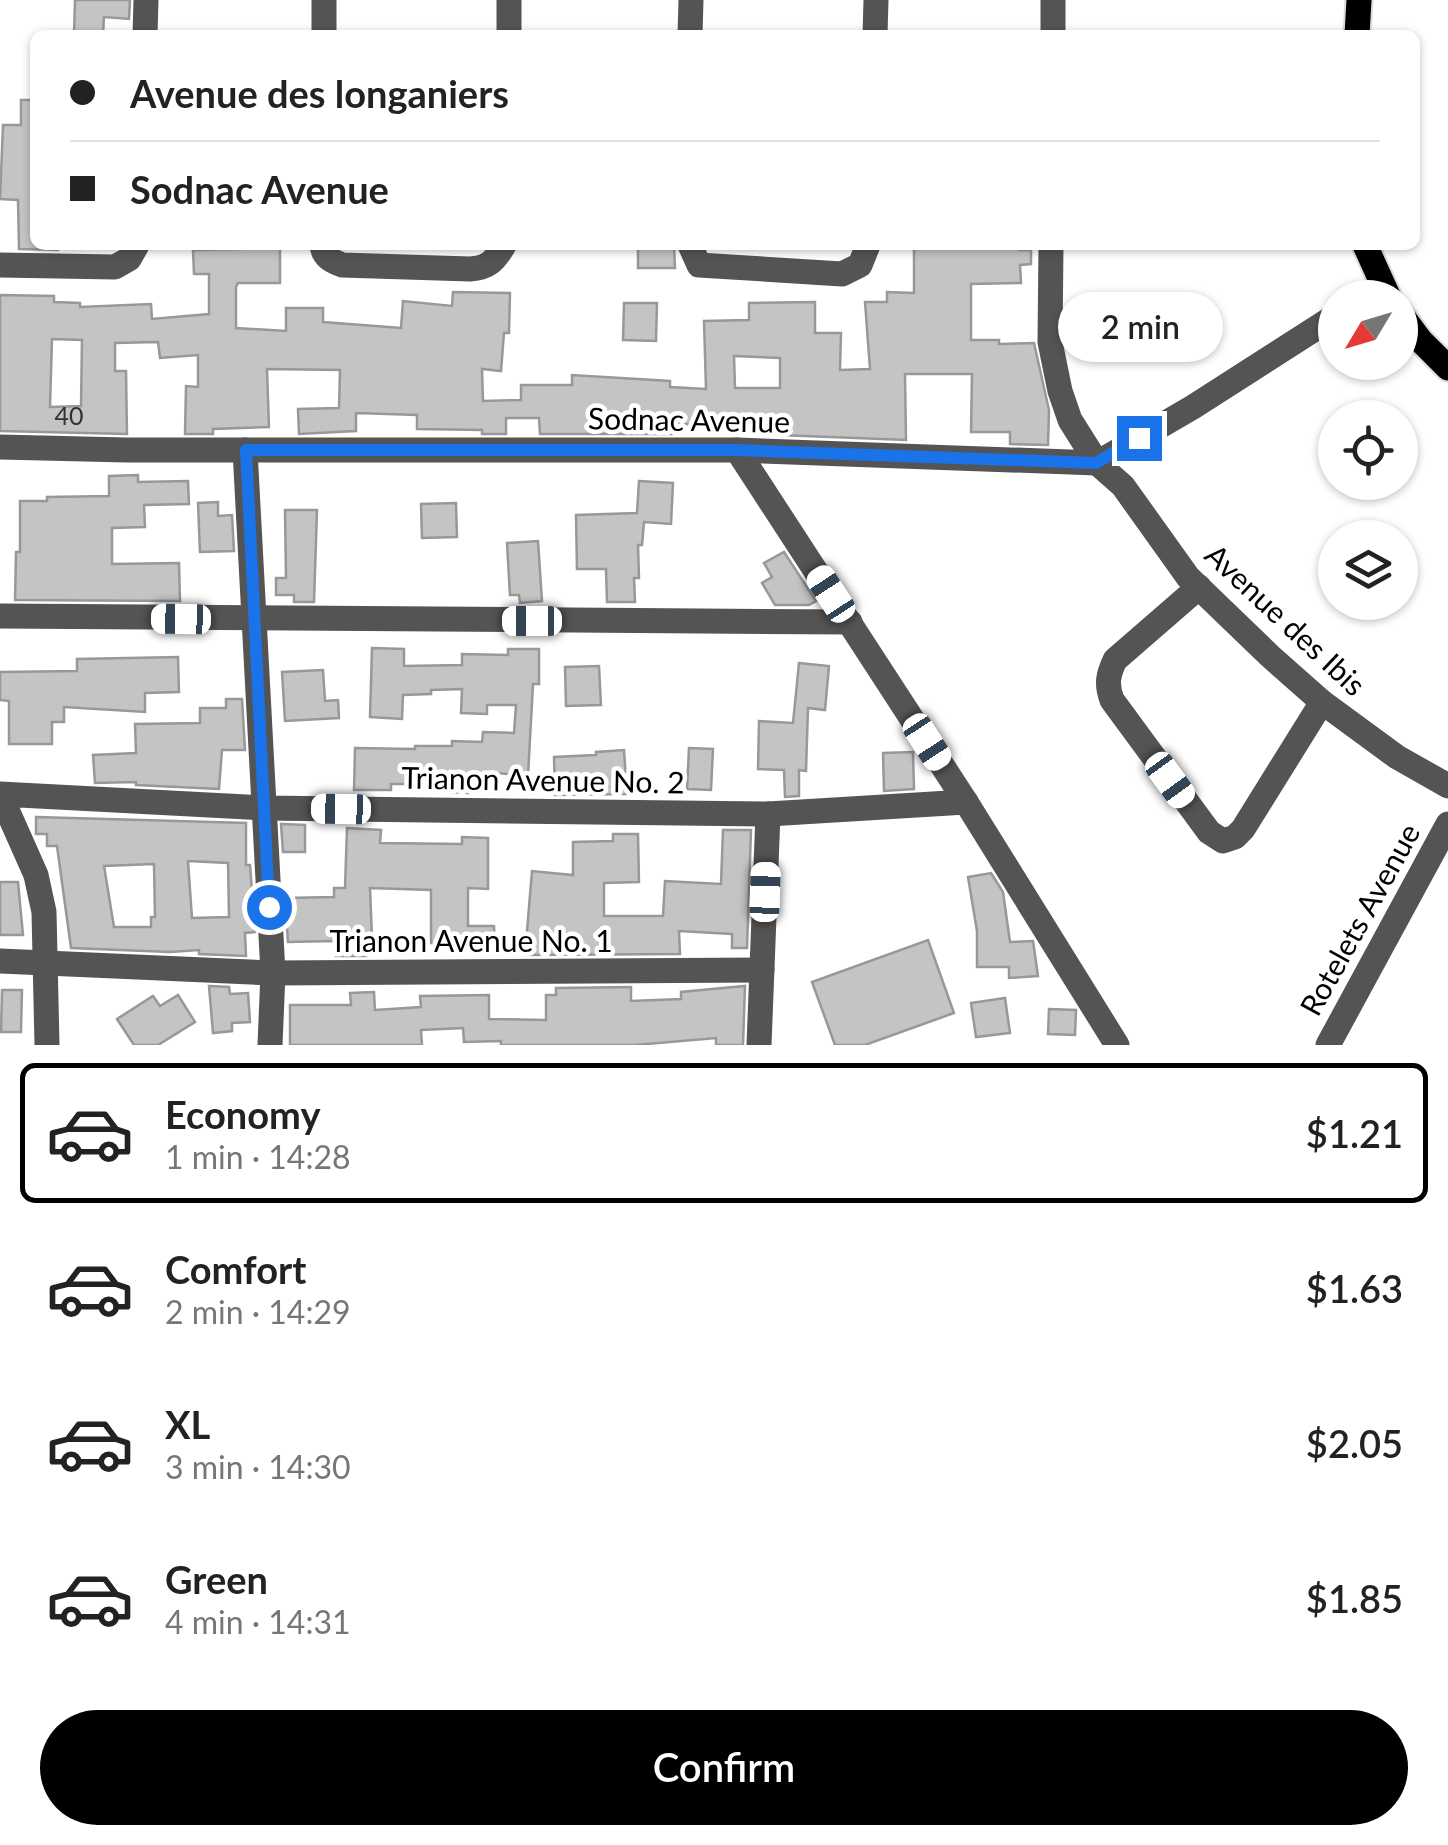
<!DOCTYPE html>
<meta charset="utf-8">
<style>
body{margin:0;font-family:Lato,sans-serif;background:#f6f6f6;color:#222;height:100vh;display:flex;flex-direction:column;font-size:38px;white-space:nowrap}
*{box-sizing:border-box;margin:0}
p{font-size:32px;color:#767676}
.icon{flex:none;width:55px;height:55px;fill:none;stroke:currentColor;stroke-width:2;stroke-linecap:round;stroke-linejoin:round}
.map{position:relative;height:1045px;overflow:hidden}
.side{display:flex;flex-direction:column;background:#fff;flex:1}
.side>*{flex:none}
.hud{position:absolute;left:30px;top:30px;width:1390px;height:220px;border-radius:15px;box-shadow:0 2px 8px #0004;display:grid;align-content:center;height:220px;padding:0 40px;background:#fff}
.needle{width:65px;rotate:232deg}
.controls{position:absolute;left:1318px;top:280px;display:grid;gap:20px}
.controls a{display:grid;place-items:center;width:100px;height:100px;border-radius:50%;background:#fff;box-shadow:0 2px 8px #0004;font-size:50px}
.end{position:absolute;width:45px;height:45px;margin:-22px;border:12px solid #1a73e8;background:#fff;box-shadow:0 0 0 5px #fff}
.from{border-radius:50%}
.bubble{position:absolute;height:70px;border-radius:35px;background:#fff;box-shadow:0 2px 8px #0004;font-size:32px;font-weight:600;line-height:70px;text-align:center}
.car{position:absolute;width:30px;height:60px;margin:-30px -15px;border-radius:12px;box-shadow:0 0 8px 2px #0007;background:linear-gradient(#fff 24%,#345 0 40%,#fff 0 76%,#345 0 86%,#fff 0)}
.hud b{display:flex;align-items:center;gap:35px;height:95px;font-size:38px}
.hud b+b{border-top:2px solid #e0e0e0}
.hud i{width:25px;height:25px;background:#222}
ul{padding:18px 0 0;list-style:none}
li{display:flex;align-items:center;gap:30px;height:140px;margin:0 20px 15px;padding:0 20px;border:5px solid transparent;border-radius:15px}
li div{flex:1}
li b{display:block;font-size:38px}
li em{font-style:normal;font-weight:600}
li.on{border-color:#000}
li>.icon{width:90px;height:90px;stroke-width:1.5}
.action{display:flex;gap:20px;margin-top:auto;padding:20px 40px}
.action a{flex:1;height:115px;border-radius:60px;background:#000;color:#fff;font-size:40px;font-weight:600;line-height:115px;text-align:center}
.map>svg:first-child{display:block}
.building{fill:#c4c4c4;stroke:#989898;stroke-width:2.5;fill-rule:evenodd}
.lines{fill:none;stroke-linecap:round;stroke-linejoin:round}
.major-casing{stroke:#dbdbdb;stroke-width:29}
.minor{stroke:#545454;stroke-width:25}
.major{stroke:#000;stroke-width:25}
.route{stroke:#1a73e8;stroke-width:12}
.labels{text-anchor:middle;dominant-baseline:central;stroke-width:9;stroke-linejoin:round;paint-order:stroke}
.number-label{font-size:25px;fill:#313131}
.street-label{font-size:30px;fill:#000;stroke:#fff}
</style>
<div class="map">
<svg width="1448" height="1045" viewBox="0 0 1448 1045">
<rect width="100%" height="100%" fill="#fff"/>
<g class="building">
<path d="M 75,0 L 130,0 L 129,19 L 104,17 L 103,35 L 74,35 Z"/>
<path d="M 21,100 L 35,100 L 35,245 L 58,245 L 58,250 L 19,249 L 18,200 L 0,199 L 3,125 L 21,125 Z"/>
<path d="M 638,245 L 674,245 L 675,268 L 638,268 Z"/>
<path d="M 914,245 L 1018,245 L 1019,250 L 1031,250 L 1031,264 L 1020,265 L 1021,283 L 971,284 L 971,340 L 999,340 L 999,344 L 1034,343 L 1049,410 L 1048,445 L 1010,444 L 1010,432 L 971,432 L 972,374 L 905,374 L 906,440 L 779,435 L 779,419 L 713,419 L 712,426 L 672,423 L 672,434 L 540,434 L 539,418 L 506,418 L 506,434 L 482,434 L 482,430 L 417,429 L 417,415 L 356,413 L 356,431 L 299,434 L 298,409 L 339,408 L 340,370 L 267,369 L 269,427 L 213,429 L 213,434 L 185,434 L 186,386 L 198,387 L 198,355 L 160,358 L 158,342 L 115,343 L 115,371 L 126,371 L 127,434 L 0,431 L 0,295 L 54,296 L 54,302 L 80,303 L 80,307 L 151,304 L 152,319 L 209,314 L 209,274 L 194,274 L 193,250 L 280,248 L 280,283 L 238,283 L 236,287 L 236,328 L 286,331 L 286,308 L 323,308 L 323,322 L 401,328 L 403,301 L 452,306 L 453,292 L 510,293 L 509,333 L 504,333 L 501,371 L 482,369 L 483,401 L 521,400 L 521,385 L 572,385 L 572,375 L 670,381 L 670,387 L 706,389 L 704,321 L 749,320 L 749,303 L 815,302 L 815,333 L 841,333 L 840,370 L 870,369 L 865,302 L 887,302 L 887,292 L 914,293 ZM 52,339 L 82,340 L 81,406 L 50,407 ZM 734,356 L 780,358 L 780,388 L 735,388 Z"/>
<path d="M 624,303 L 657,303 L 656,341 L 623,340 Z"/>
<path d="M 138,475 L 138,482 L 188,481 L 189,504 L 144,505 L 145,527 L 112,528 L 112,564 L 179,563 L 180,601 L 15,600 L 16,552 L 20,552 L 20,501 L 47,501 L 47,497 L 109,496 L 109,476 Z"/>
<path d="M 639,481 L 673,483 L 671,524 L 644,522 L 642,545 L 638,545 L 639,578 L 634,578 L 635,602 L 607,602 L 606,569 L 577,569 L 576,515 L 637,513 Z"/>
<path d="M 218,502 L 218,516 L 232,515 L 234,551 L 200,552 L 198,503 Z"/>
<path d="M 456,503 L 457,537 L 422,538 L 421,504 Z"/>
<path d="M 285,510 L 317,510 L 314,602 L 294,602 L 294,595 L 276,595 L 276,578 L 286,578 Z"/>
<path d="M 538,541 L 542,601 L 520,603 L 519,595 L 510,595 L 507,543 Z"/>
<path d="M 784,552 L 816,601 L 809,605 L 775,605 L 762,583 L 772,577 L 764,563 Z"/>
<path d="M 372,648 L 404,649 L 404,666 L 462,665 L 462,654 L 508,655 L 508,649 L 539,649 L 539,684 L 533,684 L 528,776 L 486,772 L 486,783 L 470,783 L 469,793 L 451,792 L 451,784 L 391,784 L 391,790 L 354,790 L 355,748 L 415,749 L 415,746 L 452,746 L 452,741 L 482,742 L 483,732 L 514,733 L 516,705 L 487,705 L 487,714 L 461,713 L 462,689 L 431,690 L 431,694 L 403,695 L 402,719 L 370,717 Z"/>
<path d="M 178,657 L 179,692 L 145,693 L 145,712 L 64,707 L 64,722 L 52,722 L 52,744 L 9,744 L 9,701 L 0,700 L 0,672 L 77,671 L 77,659 Z"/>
<path d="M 799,663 L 829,666 L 825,710 L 808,708 L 806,771 L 799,770 L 799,796 L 785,797 L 784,770 L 758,769 L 759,721 L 793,723 Z"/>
<path d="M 599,666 L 601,705 L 566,706 L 565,667 Z"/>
<path d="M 323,670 L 325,701 L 338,700 L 339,718 L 285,721 L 282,672 Z"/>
<path d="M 226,699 L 242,699 L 245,750 L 222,750 L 219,789 L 136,785 L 136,782 L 95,783 L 93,755 L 136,753 L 135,724 L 200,723 L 200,708 L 226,708 Z"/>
<path d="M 689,748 L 713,749 L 711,790 L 687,789 Z"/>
<path d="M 624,750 L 627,794 L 555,795 L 554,757 L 596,755 L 596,752 Z"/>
<path d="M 913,752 L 914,789 L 884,791 L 883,753 Z"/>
<path d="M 36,817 L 246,823 L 246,865 L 250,865 L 255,932 L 245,933 L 246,956 L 199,954 L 199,950 L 170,952 L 71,948 L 57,846 L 47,846 L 47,834 L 36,834 ZM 188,861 L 228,863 L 229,917 L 192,918 ZM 154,864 L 155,917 L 151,917 L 151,927 L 114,927 L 104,866 Z"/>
<path d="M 281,824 L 305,825 L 305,852 L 283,852 Z"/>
<path d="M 347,828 L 381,830 L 380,843 L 462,844 L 462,837 L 488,838 L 488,889 L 468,888 L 468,926 L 494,926 L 495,951 L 481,952 L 480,943 L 431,943 L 431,890 L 370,888 L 372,937 L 365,937 L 366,956 L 336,956 L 335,941 L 288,942 L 285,898 L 334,897 L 334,888 L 345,888 Z"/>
<path d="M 723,830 L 751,830 L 747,948 L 732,948 L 732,934 L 679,931 L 680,954 L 525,955 L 532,871 L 573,875 L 573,842 L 613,841 L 613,834 L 638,834 L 639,882 L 604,883 L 604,916 L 663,916 L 665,881 L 721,884 Z"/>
<path d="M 991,873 L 1003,892 L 1010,942 L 1033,941 L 1038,976 L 1009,978 L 1009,967 L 977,967 L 977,931 L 968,877 Z"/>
<path d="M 0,882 L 18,882 L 23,935 L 0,935 Z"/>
<path d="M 928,940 L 954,1013 L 865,1045 L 835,1045 L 812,982 Z"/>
<path d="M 209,986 L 229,987 L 230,994 L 248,993 L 250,1022 L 232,1023 L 232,1031 L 213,1033 Z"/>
<path d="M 745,986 L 743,1045 L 716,1045 L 716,1038 L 635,1045 L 501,1045 L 501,1041 L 464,1042 L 463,1028 L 421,1030 L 422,1045 L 290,1045 L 290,1005 L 351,1005 L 350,993 L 374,992 L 375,1010 L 421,1007 L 420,996 L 489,995 L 489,1019 L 546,1020 L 546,995 L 556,995 L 556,988 L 631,987 L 631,1001 L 681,999 L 681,992 Z"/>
<path d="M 2,990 L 22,990 L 21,1032 L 1,1032 Z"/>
<path d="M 178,995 L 195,1022 L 158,1045 L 134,1045 L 117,1019 L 153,996 L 160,1006 Z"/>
<path d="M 1005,998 L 1010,1033 L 976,1037 L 971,1003 Z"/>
<path d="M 1049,1009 L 1076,1010 L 1075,1035 L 1048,1034 Z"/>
</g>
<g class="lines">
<g class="major-casing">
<g id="major">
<path d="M 1357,35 L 1359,0"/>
<path d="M 1365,245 L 1389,298"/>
<path d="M 1400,313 L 1420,340 L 1448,368"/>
</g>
</g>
<g class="minor">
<path d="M 145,35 L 146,0"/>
<path d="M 324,35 L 324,0"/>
<path d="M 509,35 L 509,0"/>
<path d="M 690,35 L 691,0"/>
<path d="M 875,35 L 876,0"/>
<path d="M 1053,35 L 1053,0"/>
<path d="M 322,245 C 323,257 332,261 342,265 L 470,269 C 488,268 495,261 504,245"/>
<path d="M 690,245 L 699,265 L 842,274 L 860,265 L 868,245"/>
<path d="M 1051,245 L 1050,342 L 1060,391 L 1070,420 L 1097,463 L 1123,486 L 1188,577 L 1270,656 L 1322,702 L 1397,757 L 1448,786"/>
<path d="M 0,265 L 115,267 L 129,259 L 137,245"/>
<path d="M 0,447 L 126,450 L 737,450 L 1097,463 L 1193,407 L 1335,316"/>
<path d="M 245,450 L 273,973 L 270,1045"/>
<path d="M 737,450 L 966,802 L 1117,1045"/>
<path d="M 1199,587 L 1115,660 C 1108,675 1106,684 1112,700 L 1209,832 L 1223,841 L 1235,837 L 1243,829 L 1322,702"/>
<path d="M 0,616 L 850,622"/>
<path d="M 0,961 L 273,973 L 762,970"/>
<path d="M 47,1045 L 44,912 L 36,875 L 0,794 L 264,808 L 768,814 L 966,802"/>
<path d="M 759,1045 L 768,814"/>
<path d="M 1328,1045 L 1448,824"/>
</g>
<use href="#major" class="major"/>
</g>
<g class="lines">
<path class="route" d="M 269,907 L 246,450 L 737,450 L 1096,463 L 1139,438"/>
</g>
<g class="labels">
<g class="number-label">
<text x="69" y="415">40</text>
</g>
<g class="street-label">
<text transform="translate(689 419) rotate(1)">Sodnac Avenue</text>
<text transform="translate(1286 619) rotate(43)">Avenue des Ibis</text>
<text transform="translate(543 779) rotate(1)">Trianon Avenue No. 2</text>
<text transform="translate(1359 919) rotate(-61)">Rotelets Avenue</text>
<text x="471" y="940">Trianon Avenue No. 1</text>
</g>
</g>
</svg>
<div class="controls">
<a><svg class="needle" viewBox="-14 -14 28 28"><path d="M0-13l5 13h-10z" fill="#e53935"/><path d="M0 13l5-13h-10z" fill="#767676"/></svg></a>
<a><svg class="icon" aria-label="locate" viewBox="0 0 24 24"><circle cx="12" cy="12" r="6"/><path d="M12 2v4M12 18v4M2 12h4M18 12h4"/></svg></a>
<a><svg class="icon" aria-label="layers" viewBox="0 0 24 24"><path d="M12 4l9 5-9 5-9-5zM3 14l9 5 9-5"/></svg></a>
</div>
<i class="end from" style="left:269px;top:907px"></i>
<i class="end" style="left:1139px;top:438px"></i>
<div class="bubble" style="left:1058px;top:292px;width:165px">2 min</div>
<i class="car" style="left:831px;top:594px;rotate:327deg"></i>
<i class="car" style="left:181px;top:619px;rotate:271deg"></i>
<i class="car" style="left:532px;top:621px;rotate:270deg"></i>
<i class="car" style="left:927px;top:742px;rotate:147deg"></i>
<i class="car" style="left:1170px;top:780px;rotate:144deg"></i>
<i class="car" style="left:341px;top:809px;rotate:271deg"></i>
<i class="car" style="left:765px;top:892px;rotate:2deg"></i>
<div class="hud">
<b><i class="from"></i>Avenue des longaniers</b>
<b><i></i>Sodnac Avenue</b>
</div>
</div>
<section class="side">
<ul>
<li class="on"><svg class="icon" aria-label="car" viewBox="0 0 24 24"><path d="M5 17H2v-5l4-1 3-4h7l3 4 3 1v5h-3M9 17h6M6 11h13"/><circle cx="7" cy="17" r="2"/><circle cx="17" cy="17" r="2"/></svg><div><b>Economy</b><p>1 min · 14:28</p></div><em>$1.21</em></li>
<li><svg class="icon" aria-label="car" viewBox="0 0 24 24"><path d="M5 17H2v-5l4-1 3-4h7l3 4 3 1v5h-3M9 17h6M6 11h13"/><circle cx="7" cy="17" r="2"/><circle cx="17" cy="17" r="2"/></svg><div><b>Comfort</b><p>2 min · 14:29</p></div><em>$1.63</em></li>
<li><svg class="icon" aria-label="car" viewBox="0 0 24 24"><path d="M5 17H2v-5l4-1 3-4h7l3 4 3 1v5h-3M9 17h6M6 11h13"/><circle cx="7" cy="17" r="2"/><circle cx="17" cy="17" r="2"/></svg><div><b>XL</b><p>3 min · 14:30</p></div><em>$2.05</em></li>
<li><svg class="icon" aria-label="car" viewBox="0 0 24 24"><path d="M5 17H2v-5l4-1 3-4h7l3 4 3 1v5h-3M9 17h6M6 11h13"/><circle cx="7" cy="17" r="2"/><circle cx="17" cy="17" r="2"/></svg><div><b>Green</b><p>4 min · 14:31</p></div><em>$1.85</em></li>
</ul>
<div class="action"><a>Confirm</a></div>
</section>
